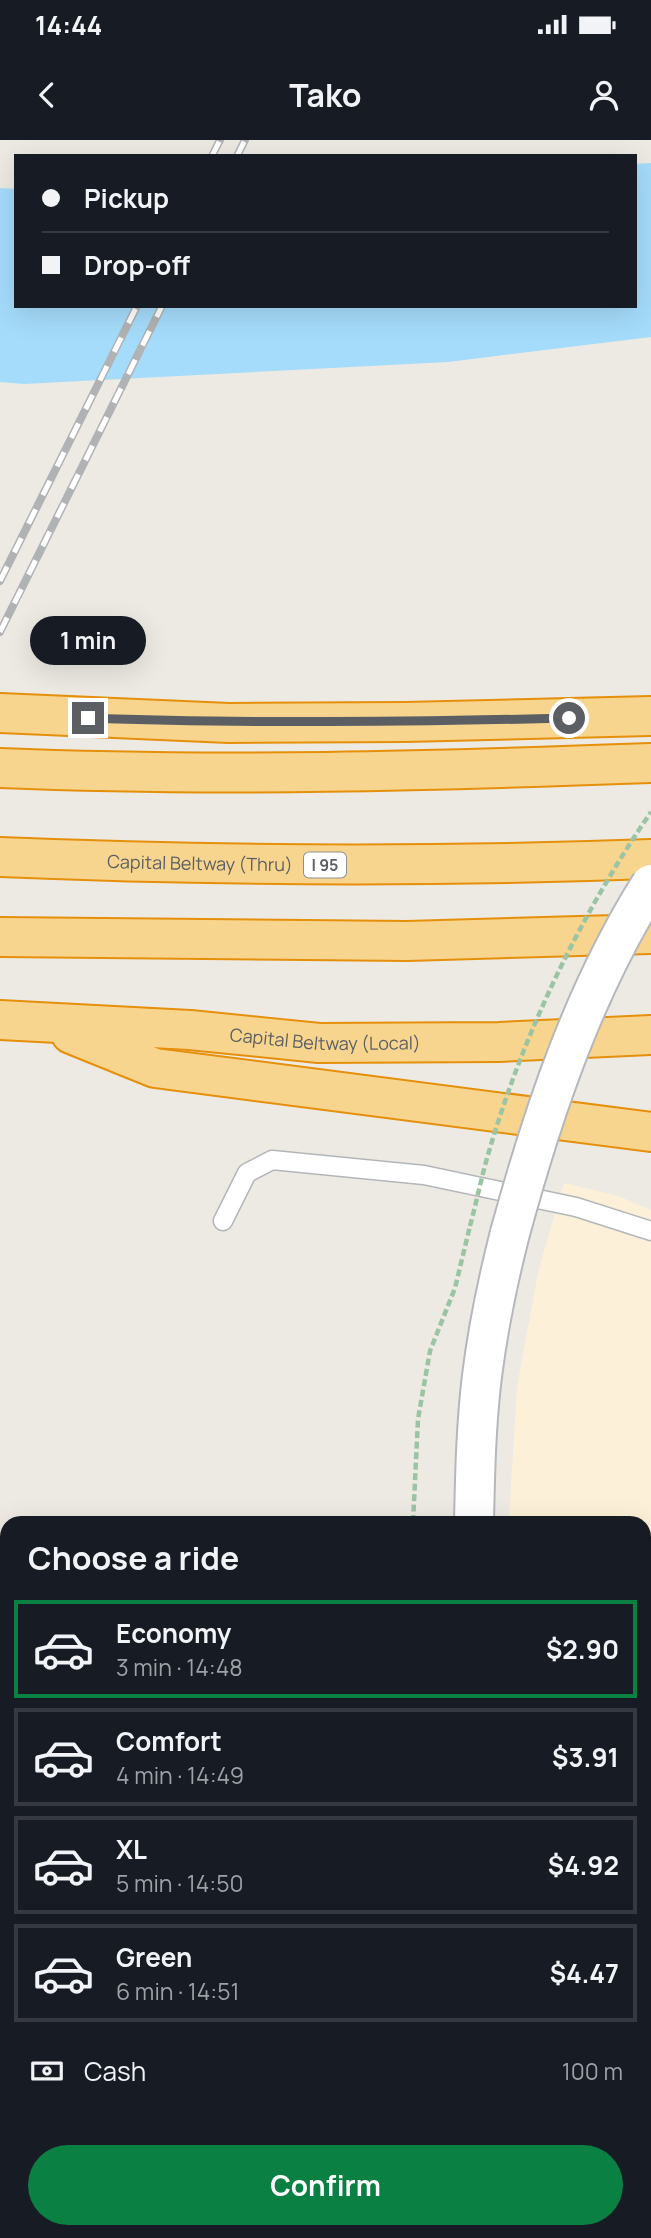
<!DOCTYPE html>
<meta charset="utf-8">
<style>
body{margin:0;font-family:Manrope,sans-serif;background:#20242c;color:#f1f3f6;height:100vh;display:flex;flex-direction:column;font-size:26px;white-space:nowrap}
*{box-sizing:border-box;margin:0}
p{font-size:23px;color:#9ea1a6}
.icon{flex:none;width:38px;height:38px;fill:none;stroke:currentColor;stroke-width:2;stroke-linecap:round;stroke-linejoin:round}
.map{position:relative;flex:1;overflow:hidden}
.drawer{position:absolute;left:0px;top:1376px;width:651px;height:723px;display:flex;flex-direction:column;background:#171b24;border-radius:21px 21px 0 0;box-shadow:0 7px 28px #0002}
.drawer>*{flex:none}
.guide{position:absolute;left:14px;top:14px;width:623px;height:154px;border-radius:0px;box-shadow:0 7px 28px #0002;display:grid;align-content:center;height:154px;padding:0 28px;background:#171b24}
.end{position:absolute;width:32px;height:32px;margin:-16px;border:9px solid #5b5f63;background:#fff;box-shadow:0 0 0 4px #fff}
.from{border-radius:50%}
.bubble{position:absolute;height:49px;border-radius:24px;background:#171b24;box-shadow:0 7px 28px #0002;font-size:23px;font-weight:700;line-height:49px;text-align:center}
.guide b{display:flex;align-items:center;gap:24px;height:66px;font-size:26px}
.guide b+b{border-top:2px solid #363941}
.guide i{width:18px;height:18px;background:#f1f3f6}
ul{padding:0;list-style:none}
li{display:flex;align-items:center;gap:21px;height:98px;margin:0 14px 10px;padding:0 14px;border:4px solid #363941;border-radius:0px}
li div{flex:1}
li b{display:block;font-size:26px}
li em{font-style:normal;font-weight:700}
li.selected{border-color:#0b8043}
li>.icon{width:63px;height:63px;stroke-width:1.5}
h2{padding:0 28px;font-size:32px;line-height:84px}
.pay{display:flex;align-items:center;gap:18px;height:77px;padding:0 28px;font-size:26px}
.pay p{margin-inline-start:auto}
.action{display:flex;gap:14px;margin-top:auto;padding:14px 28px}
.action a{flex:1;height:80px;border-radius:42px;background:#0b8043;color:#fff;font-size:28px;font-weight:700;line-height:80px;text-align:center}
.status{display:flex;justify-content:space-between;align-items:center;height:49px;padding:0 35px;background:#171b24;direction:ltr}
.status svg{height:19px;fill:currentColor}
header{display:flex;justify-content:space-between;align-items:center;height:91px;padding:0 28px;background:#171b24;font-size:32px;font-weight:700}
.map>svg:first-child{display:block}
.commercial{fill:#fcf1d8}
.water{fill:#a5dcfb}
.building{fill:#cac7c2;stroke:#d1cbc1;stroke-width:2}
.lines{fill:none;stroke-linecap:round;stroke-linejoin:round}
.lane-casing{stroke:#b3b6b9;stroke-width:21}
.secondary-casing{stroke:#b4b8bc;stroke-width:42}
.highway-casing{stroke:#e58f0b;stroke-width:42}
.path{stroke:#9ac4a3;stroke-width:4.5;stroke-dasharray:7 3.5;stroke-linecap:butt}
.lane{stroke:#fff;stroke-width:18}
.secondary{stroke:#fff;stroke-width:38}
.highway{stroke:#f8d58f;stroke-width:38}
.rail-casing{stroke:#b1b2b3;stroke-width:8}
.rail{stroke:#fff;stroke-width:5;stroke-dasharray:16;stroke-linecap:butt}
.secondary-bridge-casing{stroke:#b4b8bc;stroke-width:42;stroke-linecap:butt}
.path-bridge{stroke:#9ac4a3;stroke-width:4.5;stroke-dasharray:7 3.5;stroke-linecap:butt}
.secondary-bridge{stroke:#fff;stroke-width:38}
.route{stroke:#5b5f63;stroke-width:9}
.labels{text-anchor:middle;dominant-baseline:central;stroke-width:5;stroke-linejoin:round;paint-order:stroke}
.shield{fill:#fff;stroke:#8c8f92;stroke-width:2}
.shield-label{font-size:16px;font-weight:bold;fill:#5b5f63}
.street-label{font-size:18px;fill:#5b5f63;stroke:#fff}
</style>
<div class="status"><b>14:44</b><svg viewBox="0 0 49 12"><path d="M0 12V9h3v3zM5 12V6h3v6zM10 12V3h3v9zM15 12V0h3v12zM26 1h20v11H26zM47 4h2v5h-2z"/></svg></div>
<header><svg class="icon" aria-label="back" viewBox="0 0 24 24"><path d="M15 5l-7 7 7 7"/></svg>Tako<svg class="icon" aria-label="person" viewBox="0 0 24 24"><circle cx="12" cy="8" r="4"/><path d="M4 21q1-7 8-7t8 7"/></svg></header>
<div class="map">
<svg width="651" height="2098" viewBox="0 0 651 2098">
<rect width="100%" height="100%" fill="#edeae3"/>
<g class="commercial">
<path d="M 564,1043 L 618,1056 L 651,1070 L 651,1610 L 644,1613 L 644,1382 L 509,1382 L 509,1380 L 517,1247 L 539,1128 Z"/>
<path d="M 7,1877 L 7,2091 L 100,2091 L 102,2098 L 0,2098 L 0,1886 Z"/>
</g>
<path class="water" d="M 651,23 L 651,197 L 448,222 L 24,244 L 0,242 L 0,48 L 16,49 L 16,166 L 635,166 L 635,24 Z"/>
<g class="building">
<path d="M 7,1935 L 7,2063 L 0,2051 L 0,1945 Z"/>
<path d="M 17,2091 L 100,2091 L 102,2098 L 19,2098 Z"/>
<path d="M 100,2091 L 311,2091 L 289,2098 L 102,2098 Z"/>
</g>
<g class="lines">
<g class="lane-casing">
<g id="lane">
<path d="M 223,1081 L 247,1033 L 272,1020 L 424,1035 L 576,1067 L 651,1091"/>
<path d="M 644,1586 L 651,1584"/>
</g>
</g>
<g class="secondary-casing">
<g id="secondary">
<path d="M 474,1382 C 475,1334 476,1285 482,1236 C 488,1188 498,1140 510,1093"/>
<path d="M 644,1679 L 651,1678"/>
<path d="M 644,1733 L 651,1732"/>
<path d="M 0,1745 L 7,1744"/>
<path d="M 0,1797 L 7,1796"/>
<path d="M 560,2091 L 561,2098"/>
</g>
</g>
<g class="highway-casing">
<g id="highway">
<path d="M 0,573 L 229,583 L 405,582 L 651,576"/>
<path d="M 0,628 C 217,637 434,631 651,623"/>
<path id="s1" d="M 0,717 C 217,726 434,727 651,719"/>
<path d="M 0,797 L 407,801 L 651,794"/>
<path id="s2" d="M 0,880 L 190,890 L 319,903 L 499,902 L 651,895"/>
<path d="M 71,894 L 155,928 L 651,992"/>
</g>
</g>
<path class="path" d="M 413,1382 L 418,1279 L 430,1211 L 455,1148 L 470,1086"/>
<use href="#lane" class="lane"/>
<use href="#secondary" class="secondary"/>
<use href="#highway" class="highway"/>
<g class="rail-casing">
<g id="rail">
<path d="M 212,16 L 220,0"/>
<path d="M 237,16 L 245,0"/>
<path d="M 0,441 L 137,166"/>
<path d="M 0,492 L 162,166"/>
</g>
</g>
<use href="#rail" class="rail"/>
<g class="secondary-bridge-casing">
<path id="secondary-bridge" d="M 510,1093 C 543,972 584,850 651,744"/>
</g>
<path class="path-bridge" d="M 470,1086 C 477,1060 482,1034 490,1008 C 525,890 581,774 651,672"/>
<use href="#secondary-bridge" class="secondary-bridge"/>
</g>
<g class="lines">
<path class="route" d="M 88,578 C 248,584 408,582 569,578"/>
</g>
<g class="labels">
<rect class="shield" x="304" y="712.5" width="42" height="25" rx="5"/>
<g class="shield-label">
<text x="325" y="725">I 95</text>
</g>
<g class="street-label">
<text stroke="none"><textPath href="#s1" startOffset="200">Capital Beltway (Thru)</textPath></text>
<text stroke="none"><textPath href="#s2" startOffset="326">Capital Beltway (Local)</textPath></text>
</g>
</g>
</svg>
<i class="end from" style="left:569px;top:578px"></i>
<i class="end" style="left:88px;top:578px"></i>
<div class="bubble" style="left:30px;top:476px;width:116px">1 min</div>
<div class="guide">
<b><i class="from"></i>Pickup</b>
<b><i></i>Drop-off</b>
</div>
<section class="drawer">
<h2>Choose a ride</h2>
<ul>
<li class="selected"><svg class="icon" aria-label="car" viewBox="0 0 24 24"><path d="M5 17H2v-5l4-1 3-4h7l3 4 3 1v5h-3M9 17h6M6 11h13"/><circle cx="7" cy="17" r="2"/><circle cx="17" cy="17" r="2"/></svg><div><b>Economy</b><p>3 min · 14:48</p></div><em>$2.90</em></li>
<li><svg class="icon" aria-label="car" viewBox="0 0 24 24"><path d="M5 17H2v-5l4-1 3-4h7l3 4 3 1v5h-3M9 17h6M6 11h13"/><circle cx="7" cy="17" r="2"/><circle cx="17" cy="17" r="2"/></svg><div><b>Comfort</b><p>4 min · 14:49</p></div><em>$3.91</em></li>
<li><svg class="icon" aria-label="car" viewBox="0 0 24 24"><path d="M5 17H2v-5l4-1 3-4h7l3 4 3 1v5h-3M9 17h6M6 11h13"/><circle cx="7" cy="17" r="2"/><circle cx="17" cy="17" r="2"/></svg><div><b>XL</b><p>5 min · 14:50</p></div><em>$4.92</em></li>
<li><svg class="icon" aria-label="car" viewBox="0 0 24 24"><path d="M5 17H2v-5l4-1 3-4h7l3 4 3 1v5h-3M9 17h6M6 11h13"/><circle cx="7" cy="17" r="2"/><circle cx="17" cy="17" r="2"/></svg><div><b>Green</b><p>6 min · 14:51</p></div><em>$4.47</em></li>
</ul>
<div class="pay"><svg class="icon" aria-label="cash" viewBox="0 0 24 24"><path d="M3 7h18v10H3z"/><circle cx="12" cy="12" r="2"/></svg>Cash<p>100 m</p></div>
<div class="action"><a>Confirm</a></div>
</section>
</div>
